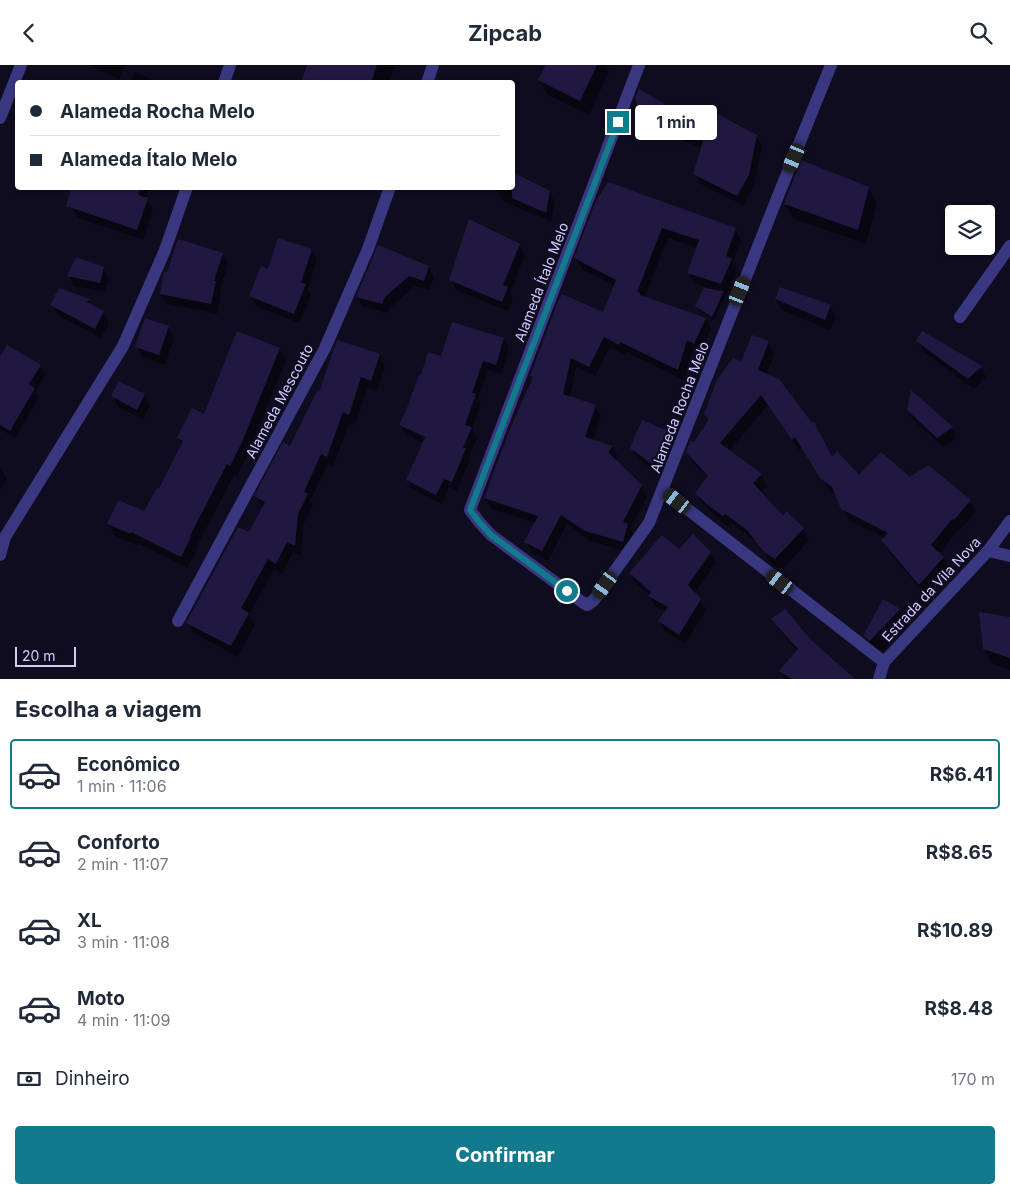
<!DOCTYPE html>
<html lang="pt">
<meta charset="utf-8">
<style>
body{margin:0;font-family:Inter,sans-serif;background:#f2f2f3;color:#1f2937;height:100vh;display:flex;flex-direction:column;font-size:19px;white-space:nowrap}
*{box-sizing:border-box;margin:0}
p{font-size:16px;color:#747a83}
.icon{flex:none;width:28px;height:28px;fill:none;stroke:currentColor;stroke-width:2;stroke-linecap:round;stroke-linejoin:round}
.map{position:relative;height:614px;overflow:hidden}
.side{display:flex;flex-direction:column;background:#fff;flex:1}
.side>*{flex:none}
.top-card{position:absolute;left:15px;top:15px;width:500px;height:110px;border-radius:5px;box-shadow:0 1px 4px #0004;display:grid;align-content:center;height:110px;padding:0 15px;background:#fff}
.fabs{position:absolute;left:945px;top:140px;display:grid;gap:10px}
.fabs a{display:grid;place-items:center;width:50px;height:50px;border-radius:5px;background:#fff;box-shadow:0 1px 4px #0004;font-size:25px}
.scale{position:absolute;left:15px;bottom:12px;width:61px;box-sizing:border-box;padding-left:5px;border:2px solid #d0cbff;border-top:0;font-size:14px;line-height:18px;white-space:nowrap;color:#d0cbff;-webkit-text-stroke:4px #0f0c20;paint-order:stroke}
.end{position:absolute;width:22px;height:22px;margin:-11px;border:6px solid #117b8d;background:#fff;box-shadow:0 0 0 2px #fff}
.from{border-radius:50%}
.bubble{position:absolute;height:35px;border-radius:5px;background:#fff;box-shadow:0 1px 4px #0004;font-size:16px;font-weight:700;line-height:35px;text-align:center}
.car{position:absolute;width:15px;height:30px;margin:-15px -8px;border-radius:6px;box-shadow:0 0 4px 1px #0007;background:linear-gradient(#222 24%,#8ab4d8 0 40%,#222 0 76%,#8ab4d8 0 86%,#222 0)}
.top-card b{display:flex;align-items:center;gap:18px;height:48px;font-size:19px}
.top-card b+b{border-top:1px solid #e0e1e3}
.top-card i{width:12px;height:12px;background:#1f2937}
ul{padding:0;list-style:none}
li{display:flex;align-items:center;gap:15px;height:70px;margin:0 10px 8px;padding:0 5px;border:2px solid transparent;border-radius:5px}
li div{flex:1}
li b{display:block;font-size:19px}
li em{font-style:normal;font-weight:700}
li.current{border-color:#117b8d}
li>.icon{width:45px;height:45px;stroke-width:1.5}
h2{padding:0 15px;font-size:22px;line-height:60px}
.pay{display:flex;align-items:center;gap:12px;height:55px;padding:0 15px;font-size:19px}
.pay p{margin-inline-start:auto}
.action{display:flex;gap:10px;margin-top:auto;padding:10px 15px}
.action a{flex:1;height:58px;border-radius:5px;background:#117b8d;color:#fff;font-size:20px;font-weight:700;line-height:58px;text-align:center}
header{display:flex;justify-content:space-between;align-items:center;height:65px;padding:0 15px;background:#fff;font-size:22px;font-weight:700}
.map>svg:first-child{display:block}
.shadow{fill:#0007}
.building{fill:#201841}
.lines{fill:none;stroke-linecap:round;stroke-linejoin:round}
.minor{stroke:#39377f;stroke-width:12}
.tertiary{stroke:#39377f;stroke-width:12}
.route{stroke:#117b8d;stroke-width:6}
.labels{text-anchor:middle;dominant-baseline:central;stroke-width:4;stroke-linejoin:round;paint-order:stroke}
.street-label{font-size:14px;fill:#d0cbff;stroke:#0f0c20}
</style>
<header><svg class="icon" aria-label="back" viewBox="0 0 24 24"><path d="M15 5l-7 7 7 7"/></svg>Zipcab<svg class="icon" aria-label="search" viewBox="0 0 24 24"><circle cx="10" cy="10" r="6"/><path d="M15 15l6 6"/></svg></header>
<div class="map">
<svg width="1010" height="614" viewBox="0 0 1010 614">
<rect width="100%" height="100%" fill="#0f0c20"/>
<g class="shadow">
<path d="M 90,0 L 125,0 L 119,14 Z"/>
<path d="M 308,0 L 395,0 L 389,18 L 303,18 Z"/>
<path d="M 548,0 L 605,0 L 609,7 L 589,50 L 548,30 L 539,15 Z"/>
<path d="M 135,7 L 161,18 L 129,18 Z"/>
<path d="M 641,51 L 703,63 L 756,71 L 762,81 L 754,121 L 743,140 L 701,119 L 695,109 L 702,83 L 647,61 Z"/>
<path d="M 79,122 L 150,122 L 146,134 L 147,134 L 153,145 L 143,175 L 78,153 L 72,143 Z"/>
<path d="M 499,122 L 512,122 L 549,127 L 555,137 L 551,157 L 503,136 L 497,126 Z"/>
<path d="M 868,123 L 877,138 L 866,179 L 794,154 L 785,139 Z"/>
<path d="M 596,138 L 735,164 L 741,175 L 733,198 L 737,205 L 727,229 L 724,228 L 726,231 L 714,255 L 700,246 L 697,241 L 714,225 L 694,218 L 688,207 L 698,183 L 668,173 L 644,233 L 705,254 L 711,264 L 700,288 L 693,285 L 684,315 L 626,287 L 625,290 L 610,282 L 595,311 L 576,302 L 570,333 L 595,341 L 601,351 L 593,376 L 613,382 L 618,392 L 615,396 L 641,421 L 647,432 L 630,464 L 634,470 L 628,487 L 591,476 L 567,459 L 548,496 L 532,487 L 526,477 L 536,458 L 491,444 L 485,433 L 533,315 L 531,311 L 603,248 L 615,221 L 582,204 L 576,193 Z"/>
<path d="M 519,180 L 525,190 L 510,228 L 513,234 L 508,246 L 456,225 L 451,214 Z"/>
<path d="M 311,185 L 317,195 L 307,225 L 311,230 L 299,258 L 256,241 L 250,230 L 268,206 Z"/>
<path d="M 222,189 L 228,199 L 220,225 L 221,228 L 217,249 L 167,239 L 161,229 Z"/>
<path d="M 428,202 L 434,212 L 429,225 L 415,221 L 390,243 L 387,248 L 363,242 L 357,232 Z"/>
<path d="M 103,203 L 109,214 L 105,227 L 74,221 L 69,211 Z"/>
<path d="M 60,225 L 88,235 L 92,242 L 103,247 L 109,258 L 101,273 L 58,250 L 52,240 Z"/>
<path d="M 776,234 L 830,241 L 836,252 L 830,265 L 782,245 Z"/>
<path d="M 168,262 L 174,273 L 165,300 L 143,292 L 137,282 Z"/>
<path d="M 504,274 L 509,283 L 502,309 L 488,305 L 478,335 L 481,340 L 472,364 L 477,373 L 469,391 L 470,394 L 457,426 L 449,422 L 442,439 L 413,425 L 408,415 L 423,378 L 406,370 L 400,360 L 422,312 L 442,293 Z"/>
<path d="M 917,276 L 981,302 L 986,312 L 974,324 L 923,286 Z"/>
<path d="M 768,277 L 774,289 L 767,310 L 832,393 L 859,412 L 910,414 L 970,436 L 976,447 L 960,465 L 959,464 L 939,489 L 943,493 L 950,504 L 926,530 L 889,487 L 882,476 L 884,473 L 849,455 L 837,432 L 828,424 L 802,382 L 799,385 L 768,340 L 729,386 L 761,410 L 767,421 L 760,428 L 783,453 L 803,464 L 809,475 L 782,505 L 771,498 L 755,476 L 732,459 L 729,462 L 717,452 L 703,439 L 697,428 L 708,413 L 694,399 L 687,387 L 694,379 L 710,356 L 706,348 L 742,298 Z"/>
<path d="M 279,284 L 286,295 L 248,389 L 237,411 L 234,410 L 196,483 L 197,484 L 187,503 L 138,478 L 137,480 L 115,471 L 109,459 L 144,448 L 160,425 L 182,380 L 178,373 Z"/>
<path d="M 379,290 L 385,301 L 377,326 L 367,323 L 355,360 L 349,358 L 333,402 L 328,399 L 310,436 L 313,441 L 303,460 L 301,491 L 293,487 L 282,509 L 274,504 L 249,550 L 255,559 L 238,592 L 194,568 L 188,558 L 249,469 L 263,443 L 256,431 L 291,382 L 320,328 Z"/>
<path d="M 0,294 L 40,301 L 45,309 L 35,325 L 39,332 L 15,373 L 0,364 Z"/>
<path d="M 144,330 L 150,340 L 143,354 L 118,342 L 113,331 Z"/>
<path d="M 908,345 L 952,363 L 957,373 L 943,382 L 914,356 Z"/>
<path d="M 674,370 L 680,380 L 671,403 L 662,399 L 659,409 L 637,393 L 631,383 Z"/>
<path d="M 0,402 L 7,413 L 0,425 Z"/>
<path d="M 679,486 L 710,488 L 716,498 L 694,529 L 700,535 L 706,545 L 685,579 L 665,566 L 659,556 L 666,547 L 655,541 L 649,531 L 650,530 L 636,519 L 630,509 Z"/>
<path d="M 899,545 L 908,560 L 879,590 L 874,586 L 865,571 Z"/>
<path d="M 1010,553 L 1010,605 L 993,599 L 984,584 Z"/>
<path d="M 773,554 L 809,575 L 847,608 L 850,614 L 785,614 L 781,606 L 798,586 L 779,564 Z"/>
</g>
<g class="building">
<path d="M 307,0 L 377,0 L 371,18 L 301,18 Z"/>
<path d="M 546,0 L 597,0 L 580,36 L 538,15 Z"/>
<path d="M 639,24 L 702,61 L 706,43 L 757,70 L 749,110 L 737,131 L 693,109 L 703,76 L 640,51 L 635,33 Z"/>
<path d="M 801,95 L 869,122 L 858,165 L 784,139 Z"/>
<path d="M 512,107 L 550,126 L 546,148 L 512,133 Z"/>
<path d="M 608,117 L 736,163 L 726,191 L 732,194 L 721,219 L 687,208 L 699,175 L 662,163 L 637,227 L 640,228 L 640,230 L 706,253 L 694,279 L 687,275 L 678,305 L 620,277 L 619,280 L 604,272 L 589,302 L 571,293 L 563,329 L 596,340 L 585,372 L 613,381 L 608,387 L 642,420 L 623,457 L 628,458 L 623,477 L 585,466 L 561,450 L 542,486 L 524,477 L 538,451 L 484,433 L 508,369 L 517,348 L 533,312 L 530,311 L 558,236 L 562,229 L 603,247 L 616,215 L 574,193 L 595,138 Z"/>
<path d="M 72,122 L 141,122 L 138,130 L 148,133 L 137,165 L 66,141 Z"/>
<path d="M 469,154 L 520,179 L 503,220 L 508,222 L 502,237 L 449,215 Z"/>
<path d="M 278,173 L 312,184 L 301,218 L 306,219 L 294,249 L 249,231 L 261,201 L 268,204 Z"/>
<path d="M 178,174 L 223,188 L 214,216 L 216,216 L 211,239 L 160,229 L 164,207 L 167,207 Z"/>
<path d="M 378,180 L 429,201 L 424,216 L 409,211 L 385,232 L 382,239 L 356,232 Z"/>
<path d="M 76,192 L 104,202 L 100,218 L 67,211 Z"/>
<path d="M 780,222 L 831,240 L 825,255 L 775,234 Z"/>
<path d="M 59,223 L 89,234 L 87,237 L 104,246 L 95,264 L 50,240 Z"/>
<path d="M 704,223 L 724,226 L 712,252 L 695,241 Z"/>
<path d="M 145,253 L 169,261 L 159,290 L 135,282 Z"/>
<path d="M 452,257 L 504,273 L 496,300 L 483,296 L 472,328 L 476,329 L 465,360 L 472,362 L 463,383 L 466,383 L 452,417 L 444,414 L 436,430 L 406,415 L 425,372 L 399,360 L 407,343 L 419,310 L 421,310 L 428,287 L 441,291 Z"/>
<path d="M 237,266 L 280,283 L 242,377 L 230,401 L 227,399 L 190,471 L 191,472 L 181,492 L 131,467 L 131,469 L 107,459 L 118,435 L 144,446 L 157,423 L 159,424 L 183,376 L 177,373 L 192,343 L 204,349 Z"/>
<path d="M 922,266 L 982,301 L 968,314 L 916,276 Z"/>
<path d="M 752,270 L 769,276 L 758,305 L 779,314 L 812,358 L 814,357 L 832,392 L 837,386 L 859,410 L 881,387 L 910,412 L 928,400 L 971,435 L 954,455 L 952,454 L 931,480 L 944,492 L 919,520 L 881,475 L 888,468 L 841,444 L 832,422 L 820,413 L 795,372 L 792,375 L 761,330 L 720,378 L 762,409 L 753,418 L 783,451 L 786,446 L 804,463 L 775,494 L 764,487 L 747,465 L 725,449 L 723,451 L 709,441 L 695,428 L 708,411 L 686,387 L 690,376 L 694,377 L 709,354 L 704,349 L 717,315 L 733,293 L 741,296 Z"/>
<path d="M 337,275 L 380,289 L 371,316 L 361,312 L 349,350 L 343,347 L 327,392 L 321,389 L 304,427 L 308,429 L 298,449 L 295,481 L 287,477 L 276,499 L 268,494 L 241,543 L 249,548 L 231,581 L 186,558 L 238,462 L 249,467 L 265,437 L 254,431 L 283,377 L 290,381 L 317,326 L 319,327 Z"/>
<path d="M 7,280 L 41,300 L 29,319 L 35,323 L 10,366 L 0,360 L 0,292 Z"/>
<path d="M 119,316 L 145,329 L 137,345 L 111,331 Z"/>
<path d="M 911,325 L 953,362 L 937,373 L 907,345 Z"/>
<path d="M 642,355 L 675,369 L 666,394 L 656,390 L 653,400 L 630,383 Z"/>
<path d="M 693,469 L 711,487 L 688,520 L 701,534 L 679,570 L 658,556 L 668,542 L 648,531 L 651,527 L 629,508 L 662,470 L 679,484 Z"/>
<path d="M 883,534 L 900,544 L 870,576 L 863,571 Z"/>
<path d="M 785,544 L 810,574 L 855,614 L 792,614 L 779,606 L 798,584 L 771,554 Z"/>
<path d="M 979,547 L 1010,552 L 1010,593 L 983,584 Z"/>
</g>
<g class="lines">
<g class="minor">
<path d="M 639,0 L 470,445 L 480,458 L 491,470 L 582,537 L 587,540 L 594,535 L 649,458 L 776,136 L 831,0"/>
<path d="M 224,18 L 230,0"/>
<path d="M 427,18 L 433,0"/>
<path d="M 0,53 L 21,0"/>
<path d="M 960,252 L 1010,181"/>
<path d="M 663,425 L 884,597"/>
<path d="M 988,486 L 1010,491"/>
<path d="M 0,490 L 5,472 L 123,281 L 165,185 L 187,122"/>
<path d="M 178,556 L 325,283 L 368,184 L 390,122"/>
</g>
<path class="tertiary" d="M 879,614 L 884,597 L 988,486 L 1010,456"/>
</g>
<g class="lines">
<path class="route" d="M 567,526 L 491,470 L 480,458 L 470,445 L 618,57"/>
</g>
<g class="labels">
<g class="street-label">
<text transform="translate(541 217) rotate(-69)">Alameda Ítalo Melo</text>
<text transform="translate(279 336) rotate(-62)">Alameda Mescouto</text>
<text transform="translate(679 342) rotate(-69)">Alameda Rocha Melo</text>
<text transform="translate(931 524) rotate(-47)">Estrada da Vila Nova</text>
</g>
</g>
</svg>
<div class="fabs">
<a><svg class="icon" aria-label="layers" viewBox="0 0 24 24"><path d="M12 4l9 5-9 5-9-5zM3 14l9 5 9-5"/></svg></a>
</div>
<div class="scale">20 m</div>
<i class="end from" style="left:567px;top:526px"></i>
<i class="end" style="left:618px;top:57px"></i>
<div class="bubble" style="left:635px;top:40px;width:82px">1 min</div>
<i class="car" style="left:794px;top:93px;rotate:203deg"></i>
<i class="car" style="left:740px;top:226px;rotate:22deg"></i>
<i class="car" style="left:677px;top:436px;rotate:308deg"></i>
<i class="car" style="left:780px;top:517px;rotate:308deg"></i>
<i class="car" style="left:605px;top:520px;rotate:216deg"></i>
<div class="top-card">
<b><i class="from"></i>Alameda Rocha Melo</b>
<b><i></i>Alameda Ítalo Melo</b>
</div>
</div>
<section class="side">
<h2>Escolha a viagem</h2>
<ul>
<li class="current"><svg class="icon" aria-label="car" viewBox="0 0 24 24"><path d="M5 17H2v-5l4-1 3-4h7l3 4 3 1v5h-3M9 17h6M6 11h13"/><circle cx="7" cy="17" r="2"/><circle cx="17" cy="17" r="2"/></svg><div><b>Econômico</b><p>1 min · 11:06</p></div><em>R$6.41</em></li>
<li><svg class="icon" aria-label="car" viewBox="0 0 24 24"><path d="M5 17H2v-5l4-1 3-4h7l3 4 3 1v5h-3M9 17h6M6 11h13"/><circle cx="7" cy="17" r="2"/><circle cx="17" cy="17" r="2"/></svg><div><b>Conforto</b><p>2 min · 11:07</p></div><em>R$8.65</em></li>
<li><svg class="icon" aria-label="car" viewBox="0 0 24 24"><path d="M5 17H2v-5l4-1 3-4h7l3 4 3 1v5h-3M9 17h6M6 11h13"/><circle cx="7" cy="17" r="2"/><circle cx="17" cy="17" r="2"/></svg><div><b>XL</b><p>3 min · 11:08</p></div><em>R$10.89</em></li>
<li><svg class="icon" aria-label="car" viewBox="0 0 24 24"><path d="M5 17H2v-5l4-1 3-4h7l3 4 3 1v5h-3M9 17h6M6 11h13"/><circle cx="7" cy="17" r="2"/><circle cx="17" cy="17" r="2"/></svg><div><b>Moto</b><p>4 min · 11:09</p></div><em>R$8.48</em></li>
</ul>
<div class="pay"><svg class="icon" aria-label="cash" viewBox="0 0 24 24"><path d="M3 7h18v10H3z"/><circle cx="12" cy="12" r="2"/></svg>Dinheiro<p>170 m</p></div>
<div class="action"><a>Confirmar</a></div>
</section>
